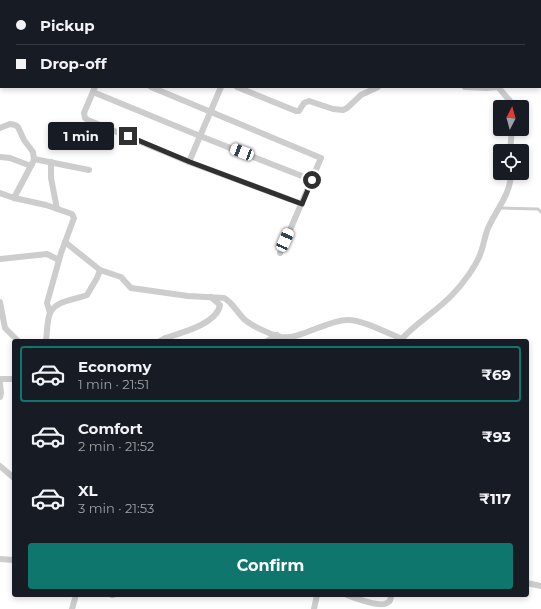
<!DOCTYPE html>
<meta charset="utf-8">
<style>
body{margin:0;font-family:Montserrat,sans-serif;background:#242831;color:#f1f3f6;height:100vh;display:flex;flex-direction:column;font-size:15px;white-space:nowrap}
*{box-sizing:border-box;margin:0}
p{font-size:13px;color:#9ea1a6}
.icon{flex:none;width:22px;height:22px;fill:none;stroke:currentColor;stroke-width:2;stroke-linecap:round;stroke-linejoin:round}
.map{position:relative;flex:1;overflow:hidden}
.details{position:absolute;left:12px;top:339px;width:517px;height:258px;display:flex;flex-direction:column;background:#171b24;border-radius:4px;box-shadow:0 2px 6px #0003}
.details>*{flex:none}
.banner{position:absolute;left:0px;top:0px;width:541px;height:88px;box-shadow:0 2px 6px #0003;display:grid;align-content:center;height:88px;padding:0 16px;background:#171b24}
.needle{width:26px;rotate:6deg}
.fabs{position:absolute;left:493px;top:100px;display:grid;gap:8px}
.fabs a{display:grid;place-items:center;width:36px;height:36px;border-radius:4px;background:#171b24;box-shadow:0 2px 6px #0003;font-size:20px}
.end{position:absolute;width:18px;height:18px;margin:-9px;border:5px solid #303030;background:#fff;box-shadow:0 0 0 2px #fff}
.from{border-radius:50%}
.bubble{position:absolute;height:28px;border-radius:4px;background:#171b24;box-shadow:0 2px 6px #0003;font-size:13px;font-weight:700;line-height:28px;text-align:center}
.car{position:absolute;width:12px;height:24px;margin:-12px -6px;border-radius:5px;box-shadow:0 0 3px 1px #0007;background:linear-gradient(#fff 24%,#345 0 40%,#fff 0 76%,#345 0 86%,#fff 0)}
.banner b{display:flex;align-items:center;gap:14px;height:38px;font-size:15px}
.banner b+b{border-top:1px solid #363941}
.banner i{width:10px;height:10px;background:#f1f3f6}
ul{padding:7px 0 0;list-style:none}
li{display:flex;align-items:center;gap:12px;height:56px;margin:0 8px 6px;padding:0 8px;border:2px solid transparent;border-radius:4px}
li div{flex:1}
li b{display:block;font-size:15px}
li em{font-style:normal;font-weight:700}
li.current{border-color:#0f766e}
li>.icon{width:36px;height:36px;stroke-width:1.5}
.primary-button{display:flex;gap:8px;margin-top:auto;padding:8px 16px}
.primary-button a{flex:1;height:46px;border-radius:4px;background:#0f766e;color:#fff;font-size:16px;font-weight:700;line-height:46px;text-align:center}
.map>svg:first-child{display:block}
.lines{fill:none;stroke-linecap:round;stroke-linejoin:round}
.service{stroke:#cdcdcd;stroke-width:3}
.minor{stroke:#cdcdcd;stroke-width:6}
.route{stroke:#303030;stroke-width:5}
</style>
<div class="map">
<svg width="541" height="609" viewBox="0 0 541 609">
<rect width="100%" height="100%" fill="#fff"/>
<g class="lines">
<path class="service" d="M 500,208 L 538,209 L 541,212"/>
<g class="minor">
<path d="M 28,0 L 30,1"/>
<path d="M 169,1 L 169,0"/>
<path d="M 198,1 L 198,0"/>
<path d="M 228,1 L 228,0"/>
<path d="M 257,1 L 257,0"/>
<path d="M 288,1 L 288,0"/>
<path d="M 540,50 L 541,49"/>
<path d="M 95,87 L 84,113 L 85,118 L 88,120 L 189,162 L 302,204"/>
<path d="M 151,87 L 321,158 L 280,253"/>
<path d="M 237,87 L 296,111 L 299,111 L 304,103 L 309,101 L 333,109 L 343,110 L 347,108 L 361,95 L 378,87"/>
<path d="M 465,87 L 487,88 L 499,87"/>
<path d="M 498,87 L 510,101 L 513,107"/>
<path d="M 93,92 L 200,136 L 312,180"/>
<path d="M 0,128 L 10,124 L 15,125 L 18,127 L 24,140 L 33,152 L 34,159 L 33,162 L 14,198"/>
<path d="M 510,151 L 512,129"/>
<path d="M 0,157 L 10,158 L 31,166"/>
<path d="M 34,159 L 89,170"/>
<path d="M 51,162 L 51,178 L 57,209"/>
<path d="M 189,162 L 221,87"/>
<path d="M 0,193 L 14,198 L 46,205 L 72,214 L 74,218 L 61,253 L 47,303 L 50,313"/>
<path d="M 65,242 L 100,270 L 121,277 L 131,288 L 188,296 L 224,298 C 232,302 237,312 243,318 C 249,325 272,335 281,337 C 299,340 328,320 347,320 C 361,319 387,333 402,339"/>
<path d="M 0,259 L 47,254 L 59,260"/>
<path d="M 0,302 L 5,328 L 18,341"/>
<path d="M 46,341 C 47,333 47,324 49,316 C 53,300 75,300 87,295 L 97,278 L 100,270"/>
<path d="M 160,341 L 165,338 C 181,333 217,324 220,305 L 211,297"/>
<path d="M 267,341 L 277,335"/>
<path d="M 400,341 C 415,323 436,312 452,295 C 462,285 477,265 481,252 C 484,244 485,234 489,226 C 497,209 511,193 511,173"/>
<path d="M 0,379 L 14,379"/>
<path d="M 0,384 L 1,393 L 0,397"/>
<path d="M 0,466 L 14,478"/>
<path d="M 0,559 L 14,560"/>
<path d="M 527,583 L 541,586"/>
<path d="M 112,595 L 113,595"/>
<path d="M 347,595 C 355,598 380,608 387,603 C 390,602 391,598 391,595"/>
<path d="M 72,609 L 76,595"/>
<path d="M 314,609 L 317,595"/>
</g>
</g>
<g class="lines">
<path class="route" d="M 128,136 L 190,162 L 302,204 L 312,180"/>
</g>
</svg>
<div class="fabs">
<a><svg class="needle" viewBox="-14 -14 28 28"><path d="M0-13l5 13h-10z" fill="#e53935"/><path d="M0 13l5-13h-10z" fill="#9ea1a6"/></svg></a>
<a><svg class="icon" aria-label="locate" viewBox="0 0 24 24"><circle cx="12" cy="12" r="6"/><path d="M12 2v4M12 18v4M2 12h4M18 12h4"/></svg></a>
</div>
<i class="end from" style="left:312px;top:180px"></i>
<i class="end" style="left:128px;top:136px"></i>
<div class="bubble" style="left:48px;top:122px;width:66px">1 min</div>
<i class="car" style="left:242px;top:152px;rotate:291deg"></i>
<i class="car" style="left:285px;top:240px;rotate:24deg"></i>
<div class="banner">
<b><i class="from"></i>Pickup</b>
<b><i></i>Drop-off</b>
</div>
<section class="details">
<ul>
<li class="current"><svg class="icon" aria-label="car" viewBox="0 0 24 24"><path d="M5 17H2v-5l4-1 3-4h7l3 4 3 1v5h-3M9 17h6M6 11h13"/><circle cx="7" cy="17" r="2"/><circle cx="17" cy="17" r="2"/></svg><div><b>Economy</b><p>1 min · 21:51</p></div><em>₹69</em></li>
<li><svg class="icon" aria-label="car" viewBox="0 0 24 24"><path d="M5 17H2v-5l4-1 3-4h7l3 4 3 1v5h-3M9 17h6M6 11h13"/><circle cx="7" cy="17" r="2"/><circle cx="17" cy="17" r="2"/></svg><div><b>Comfort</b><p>2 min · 21:52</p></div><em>₹93</em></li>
<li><svg class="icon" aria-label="car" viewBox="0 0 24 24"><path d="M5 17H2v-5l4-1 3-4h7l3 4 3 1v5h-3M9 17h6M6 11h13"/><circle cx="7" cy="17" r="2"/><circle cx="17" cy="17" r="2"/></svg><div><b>XL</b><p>3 min · 21:53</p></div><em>₹117</em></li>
</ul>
<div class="primary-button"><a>Confirm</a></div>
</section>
</div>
